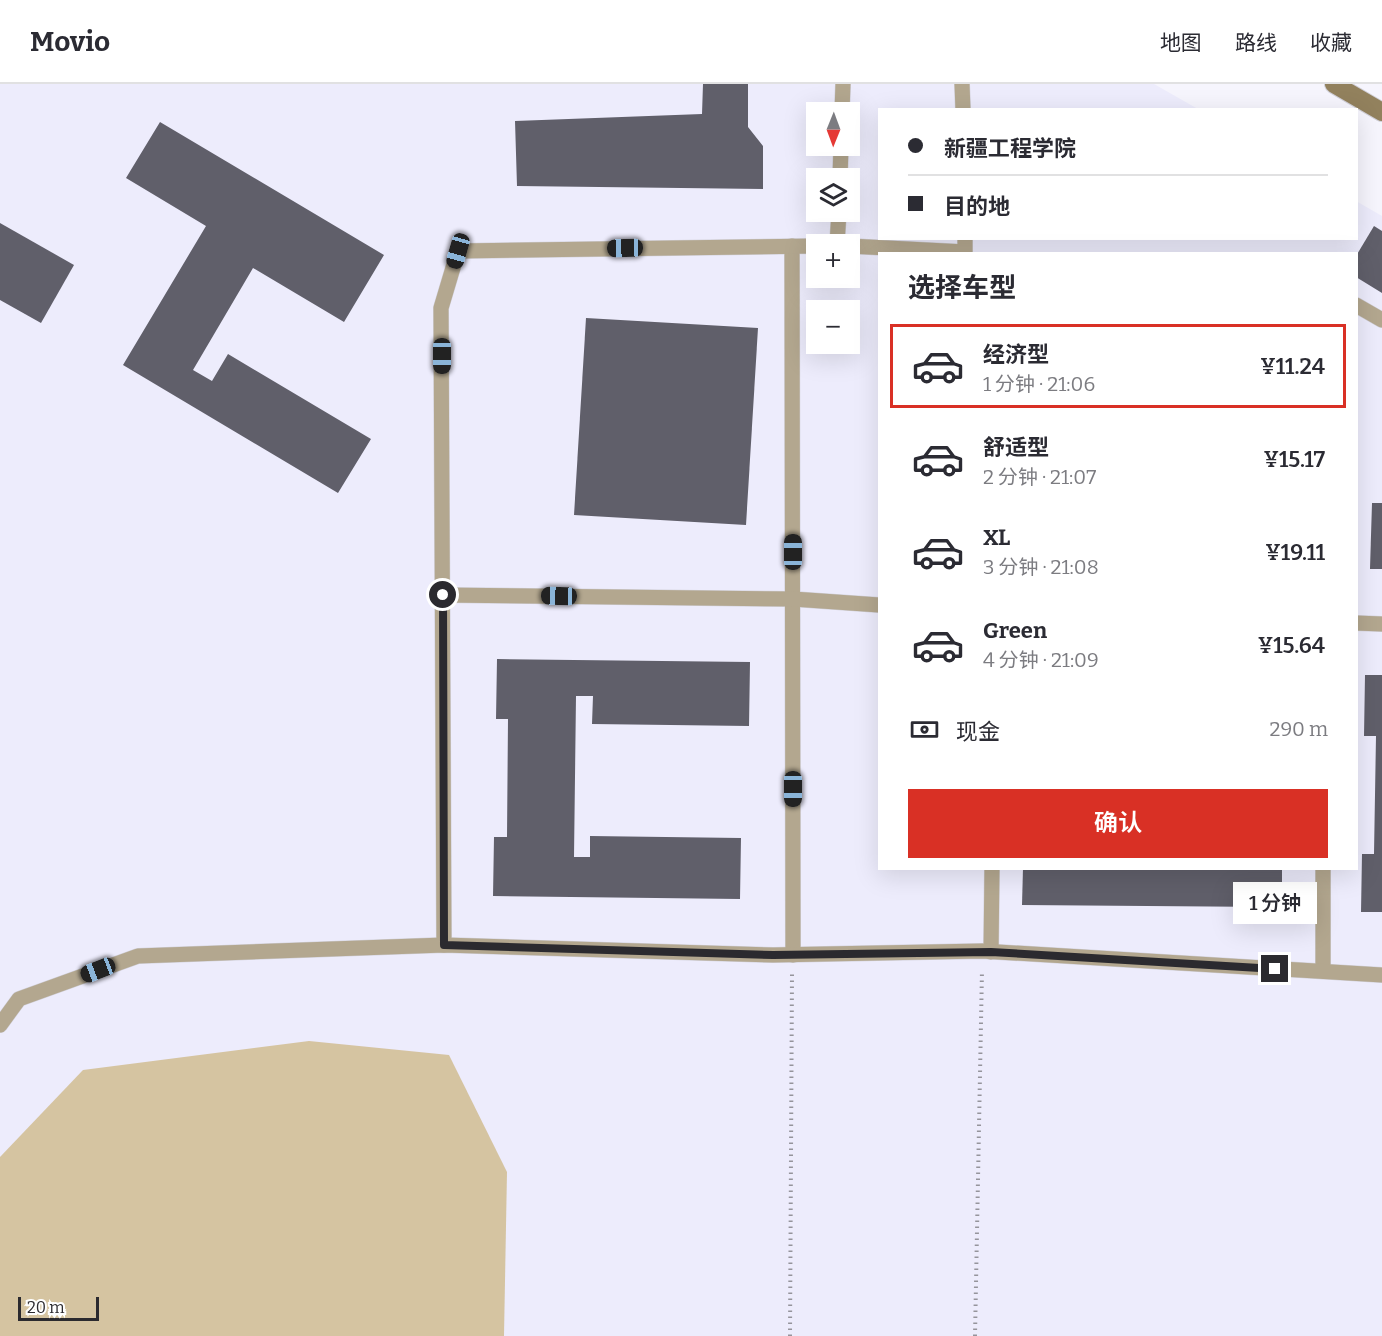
<!DOCTYPE html>
<html lang="zh">
<meta charset="utf-8">
<style>
body{margin:0;font-family:Bitter,"Noto Sans SC",serif;background:#f7f7f7;color:#2b2b33;height:100vh;display:flex;flex-direction:column;font-size:22px;white-space:nowrap}
*{box-sizing:border-box;margin:0}
p{font-size:20px;color:#7c7c81}
.icon{flex:none;width:33px;height:33px;fill:none;stroke:currentColor;stroke-width:2;stroke-linecap:round;stroke-linejoin:round}
.map{position:relative;flex:1;overflow:hidden}
.sheet{position:absolute;left:878px;top:168px;width:480px;height:618px;display:flex;flex-direction:column;background:#fff;border-radius:0px;box-shadow:0 6px 24px #0002}
.sheet>*{flex:none}
.guide{position:absolute;left:878px;top:24px;width:480px;height:132px;border-radius:0px;box-shadow:0 6px 24px #0002;display:grid;align-content:center;height:132px;padding:0 30px;background:#fff}
.needle{width:39px;rotate:181deg}
.fabs{position:absolute;left:806px;top:18px;display:grid;gap:12px}
.fabs a{display:grid;place-items:center;width:54px;height:54px;border-radius:0px;background:#fff;box-shadow:0 6px 24px #0002;font-size:30px}
.scale{position:absolute;left:18px;bottom:15px;width:81px;box-sizing:border-box;padding-left:6px;border:3px solid #2b2a2f;border-top:0;font-size:16px;line-height:21px;white-space:nowrap;color:#2b2a2f;-webkit-text-stroke:4px #fff;paint-order:stroke}
.end{position:absolute;width:27px;height:27px;margin:-14px;border:8px solid #2b2a2f;background:#fff;box-shadow:0 0 0 3px #fff}
.from{border-radius:50%}
.bubble{position:absolute;height:42px;border-radius:0px;background:#fff;box-shadow:0 6px 24px #0002;font-size:20px;font-weight:600;line-height:42px;text-align:center}
.car{position:absolute;width:18px;height:36px;margin:-18px -9px;border-radius:8px;box-shadow:0 0 4px 2px #0007;background:linear-gradient(#222 24%,#8ab4d8 0 40%,#222 0 76%,#8ab4d8 0 86%,#222 0)}
.guide b{display:flex;align-items:center;gap:21px;height:57px;font-size:22px}
.guide b+b{border-top:2px solid #e1e1e2}
.guide i{width:15px;height:15px;background:#2b2b33}
ul{padding:0;list-style:none}
li{display:flex;align-items:center;gap:18px;height:84px;margin:0 12px 9px;padding:0 18px;border:3px solid transparent;border-radius:0px}
li div{flex:1}
li b{display:block;font-size:22px}
li em{font-style:normal;font-weight:600}
li.selected{border-color:#d93025}
li>.icon{width:54px;height:54px;stroke-width:1.5}
h2{padding:0 30px;font-size:27px;line-height:72px}
.pay{display:flex;align-items:center;gap:15px;height:66px;padding:0 30px;font-size:22px}
.pay p{margin-inline-start:auto}
.action{display:flex;gap:12px;margin-top:auto;padding:12px 30px}
.action a{flex:1;height:69px;border-radius:0px;background:#d93025;color:#fff;font-size:24px;font-weight:600;line-height:69px;text-align:center}
header{display:flex;align-items:center;gap:36px;box-sizing:border-box;height:84px;padding:0 30px;background:#fff;border-bottom:2px solid #e1e1e2}
header strong{font-size:28px}
nav{display:flex;gap:33px;margin-inline-start:auto;font-size:21px}
.map>svg:first-child{display:block}
.built{fill:#edecfc;fill-rule:evenodd}
.green{fill:#d5c4a1}
.building{fill:#605f6a}
.lines{fill:none;stroke-linecap:round;stroke-linejoin:round}
.lane-casing{stroke:#d1d0d8;stroke-width:16}
.secondary-casing{stroke:#d1d0d8;stroke-width:20}
.path{stroke:#95949b;stroke-width:4;stroke-dasharray:1.5 4.5;stroke-linecap:butt}
.lane{stroke:#b3a78f;stroke-width:15}
.secondary{stroke:#92815d;stroke-width:18}
.route{stroke:#2b2a2f;stroke-width:8}
</style>
<header>
<strong>Movio</strong>
<nav><a>地图</a><a>路线</a><a>收藏</a></nav>
</header>
<div class="map">
<svg width="1382" height="1252" viewBox="0 0 1382 1252">
<rect width="100%" height="100%" fill="#f6f5fd"/>
<path class="built" d="M 0,0 L 1154,0 L 1198,25 L 879,26 L 879,154 L 1356,154 L 1356,117 L 1382,132 L 1382,1252 L 0,1252 ZM 816,28 L 849,28 L 849,62 L 816,62 ZM 816,94 L 849,94 L 849,128 L 816,128 ZM 816,160 L 849,160 L 849,194 L 816,194 ZM 879,170 L 1356,170 L 1356,784 L 879,784 ZM 816,226 L 849,226 L 849,260 L 816,260 Z"/>
<path class="green" d="M 309,957 L 449,971 L 507,1088 L 504,1252 L 0,1252 L 0,1073 L 83,986 Z"/>
<g class="building">
<path d="M 703,0 L 748,0 L 748,43 L 763,62 L 763,105 L 517,102 L 515,37 L 702,30 Z"/>
<path d="M 160,38 L 384,171 L 344,238 L 253,184 L 193,286 L 212,297 L 228,270 L 371,355 L 338,409 L 123,281 L 206,142 L 126,94 Z"/>
<path d="M 0,139 L 74,181 L 41,239 L 0,216 Z"/>
<path d="M 1374,142 L 1382,147 L 1382,209 L 1356,193 L 1356,172 Z"/>
<path d="M 586,234 L 758,244 L 746,441 L 574,431 Z"/>
<path d="M 1372,419 L 1382,419 L 1382,485 L 1370,485 Z"/>
<path d="M 497,575 L 750,578 L 749,642 L 592,640 L 593,612 L 576,612 L 574,773 L 590,773 L 590,752 L 741,754 L 740,815 L 493,812 L 494,753 L 507,753 L 508,635 L 496,635 Z"/>
<path d="M 1365,591 L 1382,591 L 1382,828 L 1361,828 L 1362,770 L 1374,770 L 1376,652 L 1364,652 Z"/>
<path d="M 1023,784 L 1282,784 L 1282,823 L 1022,821 Z"/>
</g>
<g class="lines">
<g class="lane-casing">
<g id="lane">
<path d="M 962,0 L 963,26"/>
<path d="M 842,28 L 843,0"/>
<path d="M 840,94 L 841,62"/>
<path d="M 837,160 L 839,128"/>
<path d="M 792,162 L 793,871"/>
<path d="M 849,162 L 965,168 L 965,154"/>
<path d="M 1356,221 L 1382,236"/>
<path d="M 443,511 L 793,515 L 879,521"/>
<path d="M 1356,539 L 1382,540"/>
<path d="M 444,861 L 441,224 L 458,167 L 816,162"/>
<path d="M 991,868 L 992,784"/>
<path d="M 1323,887 L 1323,784"/>
<path d="M 0,941 L 19,915 L 138,872 L 444,861 L 773,871 L 982,867 L 1382,891"/>
</g>
</g>
<g class="secondary-casing">
<path id="secondary" d="M 1334,0 L 1382,28"/>
</g>
<g class="path">
<path d="M 790,1252 L 792,890"/>
<path d="M 975,1252 L 982,886"/>
</g>
<use href="#lane" class="lane"/>
<use href="#secondary" class="secondary"/>
</g>
<g class="lines">
<path class="route" d="M 443,511 L 444,861 L 773,871 L 991,868 L 1275,885"/>
</g>
</svg>
<div class="fabs">
<a><svg class="needle" viewBox="-14 -14 28 28"><path d="M0-13l5 13h-10z" fill="#e53935"/><path d="M0 13l5-13h-10z" fill="#7c7c81"/></svg></a>
<a><svg class="icon" aria-label="layers" viewBox="0 0 24 24"><path d="M12 4l9 5-9 5-9-5zM3 14l9 5 9-5"/></svg></a>
<a>+</a>
<a>−</a>
</div>
<div class="scale">20 m</div>
<i class="end from" style="left:443px;top:511px"></i>
<i class="end" style="left:1275px;top:885px"></i>
<div class="bubble" style="left:1233px;top:798px;width:84px">1 分钟</div>
<i class="car" style="left:625px;top:164px;rotate:269deg"></i>
<i class="car" style="left:458px;top:167px;rotate:196deg"></i>
<i class="car" style="left:442px;top:272px;rotate:180deg"></i>
<i class="car" style="left:793px;top:468px;rotate:0deg"></i>
<i class="car" style="left:559px;top:512px;rotate:271deg"></i>
<i class="car" style="left:793px;top:705px;rotate:180deg"></i>
<i class="car" style="left:98px;top:886px;rotate:249deg"></i>
<div class="guide">
<b><i class="from"></i>新疆工程学院</b>
<b><i></i>目的地</b>
</div>
<section class="sheet">
<h2>选择车型</h2>
<ul>
<li class="selected"><svg class="icon" aria-label="car" viewBox="0 0 24 24"><path d="M5 17H2v-5l4-1 3-4h7l3 4 3 1v5h-3M9 17h6M6 11h13"/><circle cx="7" cy="17" r="2"/><circle cx="17" cy="17" r="2"/></svg><div><b>经济型</b><p>1 分钟 · 21:06</p></div><em>¥11.24</em></li>
<li><svg class="icon" aria-label="car" viewBox="0 0 24 24"><path d="M5 17H2v-5l4-1 3-4h7l3 4 3 1v5h-3M9 17h6M6 11h13"/><circle cx="7" cy="17" r="2"/><circle cx="17" cy="17" r="2"/></svg><div><b>舒适型</b><p>2 分钟 · 21:07</p></div><em>¥15.17</em></li>
<li><svg class="icon" aria-label="car" viewBox="0 0 24 24"><path d="M5 17H2v-5l4-1 3-4h7l3 4 3 1v5h-3M9 17h6M6 11h13"/><circle cx="7" cy="17" r="2"/><circle cx="17" cy="17" r="2"/></svg><div><b>XL</b><p>3 分钟 · 21:08</p></div><em>¥19.11</em></li>
<li><svg class="icon" aria-label="car" viewBox="0 0 24 24"><path d="M5 17H2v-5l4-1 3-4h7l3 4 3 1v5h-3M9 17h6M6 11h13"/><circle cx="7" cy="17" r="2"/><circle cx="17" cy="17" r="2"/></svg><div><b>Green</b><p>4 分钟 · 21:09</p></div><em>¥15.64</em></li>
</ul>
<div class="pay"><svg class="icon" aria-label="cash" viewBox="0 0 24 24"><path d="M3 7h18v10H3z"/><circle cx="12" cy="12" r="2"/></svg>现金<p>290 m</p></div>
<div class="action"><a>确认</a></div>
</section>
</div>
